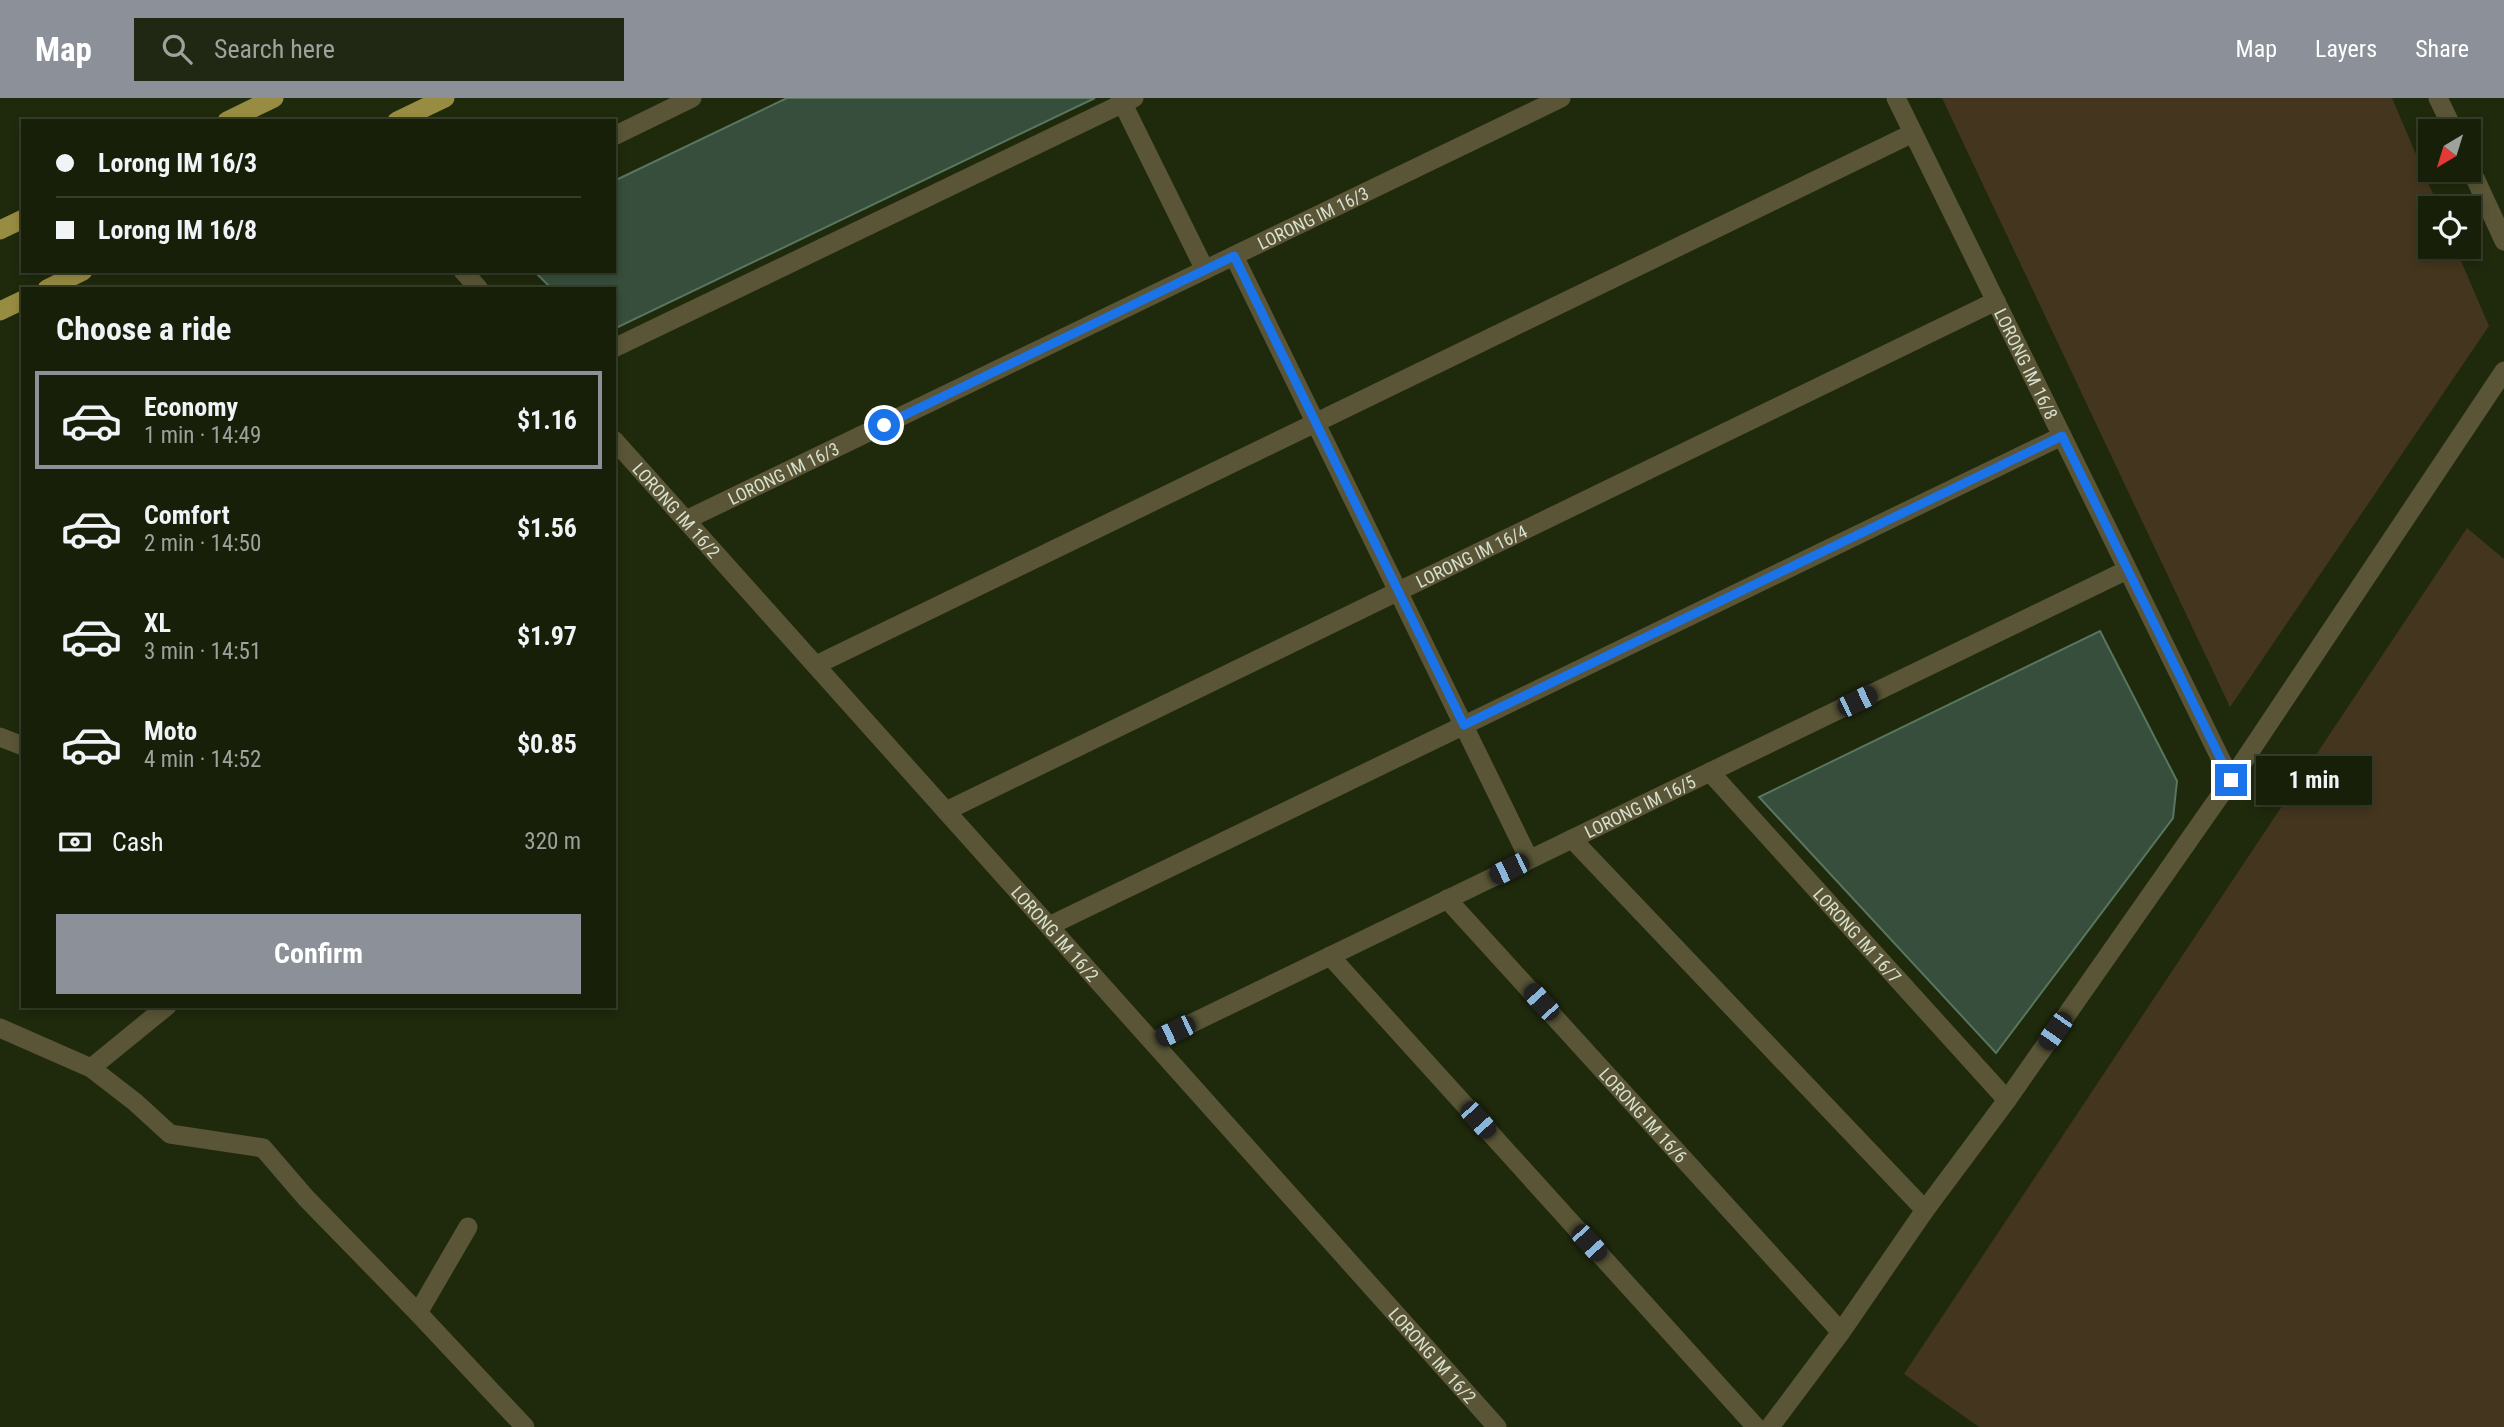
<!DOCTYPE html>
<meta charset="utf-8">
<style>
body{margin:0;font-family:"Roboto Condensed",sans-serif;background:#202712;color:#f1f3f6;height:100vh;display:flex;flex-direction:column;font-size:26px;white-space:nowrap}
*{box-sizing:border-box;margin:0}
p{font-size:23px;color:#9ea29c}
.icon{flex:none;width:38px;height:38px;fill:none;stroke:currentColor;stroke-width:2;stroke-linecap:round;stroke-linejoin:round}
.map{position:relative;flex:1;overflow:hidden}
.details{position:absolute;left:21px;top:189px;width:595px;height:721px;display:flex;flex-direction:column;background:#171f09;border-radius:0px;box-shadow:0 4px 10px #0003,0 0 0 2px #363d2a}
.details>*{flex:none}
.guide{position:absolute;left:21px;top:21px;width:595px;height:154px;border-radius:0px;box-shadow:0 4px 10px #0003,0 0 0 2px #363d2a;display:grid;align-content:center;height:154px;padding:0 35px;background:#171f09}
.needle{width:46px;rotate:218deg}
.buttons{position:absolute;left:2418px;top:21px;display:grid;gap:14px}
.buttons a{display:grid;place-items:center;width:63px;height:63px;border-radius:0px;background:#171f09;box-shadow:0 4px 10px #0003,0 0 0 2px #363d2a;font-size:35px}
.end{position:absolute;width:32px;height:32px;margin:-16px;border:9px solid #1a73e8;background:#fff;box-shadow:0 0 0 4px #fff}
.from{border-radius:50%}
.bubble{position:absolute;height:49px;border-radius:0px;background:#171f09;box-shadow:0 4px 10px #0003,0 0 0 2px #363d2a;font-size:23px;font-weight:700;line-height:49px;text-align:center}
.car{position:absolute;width:21px;height:42px;margin:-21px -10px;border-radius:9px;box-shadow:0 0 5px 2px #0007;background:linear-gradient(#222 24%,#8ab4d8 0 40%,#222 0 76%,#8ab4d8 0 86%,#222 0)}
.guide b{display:flex;align-items:center;gap:24px;height:66px;font-size:26px}
.guide b+b{border-top:2px solid #363d2a}
.guide i{width:18px;height:18px;background:#f1f3f6}
ul{padding:0;list-style:none}
li{display:flex;align-items:center;gap:21px;height:98px;margin:0 14px 10px;padding:0 21px;border:4px solid transparent;border-radius:0px}
li div{flex:1}
li b{display:block;font-size:26px}
li em{font-style:normal;font-weight:700}
li.current{border-color:#8c9099}
li>.icon{width:63px;height:63px;stroke-width:1.5}
h2{padding:0 35px;font-size:32px;line-height:84px}
.pay{display:flex;align-items:center;gap:18px;height:77px;padding:0 35px;font-size:26px}
.pay p{margin-inline-start:auto}
.button{display:flex;gap:14px;margin-top:auto;padding:14px 35px}
.button a{flex:1;height:80px;border-radius:0px;background:#8c9099;color:#fff;font-size:28px;font-weight:700;line-height:80px;text-align:center}
header{display:flex;align-items:center;gap:42px;box-sizing:border-box;height:98px;padding:0 35px;background:#8c9099;color:#fff}
header strong{font-size:33px}
nav{display:flex;gap:38px;margin-inline-start:auto;font-size:24px}
.search{width:490px;height:63px;background:#202712;display:flex;align-items:center;gap:18px;box-sizing:border-box;padding:0 24px;border-radius:0px;color:#9ea29c;font-size:26px}
.map>svg:first-child{display:block}
.green{fill:#44351e}
.building{fill:#364e3b;stroke:#59765f;stroke-width:2}
.lines{fill:none;stroke-linecap:round;stroke-linejoin:round}
.service{stroke:#595536;stroke-width:19}
.minor{stroke:#595536;stroke-width:19}
.tertiary{stroke:#595536;stroke-width:19}
.trunk{stroke:#988c42;stroke-width:19}
.route{stroke:#1a73e8;stroke-width:9}
.labels{text-anchor:middle;dominant-baseline:central;stroke-width:7;stroke-linejoin:round;paint-order:stroke}
.street-label{font-size:18px;fill:#d7dfcd;stroke:#1f290c}
</style>
<header>
<strong>Map</strong>
<div class="search"><svg class="icon" aria-label="search" viewBox="0 0 24 24"><circle cx="10" cy="10" r="6"/><path d="M15 15l6 6"/></svg>Search here</div>
<nav><a>Map</a><a>Layers</a><a>Share</a></nav>
</header>
<div class="map">
<svg width="2504" height="1329" viewBox="0 0 2504 1329">
<rect width="100%" height="100%" fill="#1f290c"/>
<g class="green">
<path d="M 1942,0 L 2392,0 L 2439,110 L 2431,110 L 2431,149 L 2455,149 L 2489,228 L 2230,609 Z"/>
<path d="M 2467,430 L 2504,461 L 2504,1329 L 1979,1329 L 1904,1276 Z"/>
</g>
<g class="building">
<path d="M 787,0 L 1095,0 L 614,231 L 614,191 L 552,191 L 537,176 L 537,173 L 614,173 L 614,83 Z"/>
<path d="M 2100,533 L 2177,683 L 2173,720 L 1996,955 L 1759,699 Z"/>
</g>
<g class="lines">
<g class="service">
<path d="M 1120,0 L 1205,172"/>
<path d="M 614,38 L 692,0"/>
<path d="M 1234,158 L 1529,761"/>
<path d="M 614,250 L 1134,0"/>
<path d="M 816,567 L 1913,35"/>
<path d="M 0,639 L 23,648"/>
<path d="M 1572,741 L 1925,1112"/>
<path d="M 1049,828 L 2062,338"/>
<path d="M 1330,858 L 1756,1329"/>
<path d="M 0,930 L 91,970 L 135,1004 L 170,1036 L 263,1050 L 306,1100 L 418,1215 L 525,1329"/>
<path d="M 91,970 L 167,908"/>
<path d="M 418,1215 L 468,1129"/>
</g>
<g class="minor">
<path id="s1" d="M 1896,0 L 2231,682"/>
<path d="M 463,173 L 479,191"/>
<path id="s2" d="M 614,342 L 1497,1329"/>
<path id="s3" d="M 686,422 L 1561,0"/>
<path id="s4" d="M 1710,674 L 2007,1002"/>
<path id="s5" d="M 946,713 L 1996,203"/>
<path id="s6" d="M 1447,801 L 1841,1234"/>
<path id="s7" d="M 1153,944 L 2127,472"/>
</g>
<g class="tertiary">
<path d="M 2438,0 L 2454,33"/>
<path d="M 2469,67 L 2504,143"/>
<path d="M 1770,1329 L 1841,1234 L 1925,1112 L 2007,1002 L 2231,682 L 2504,273"/>
</g>
<g class="trunk">
<path d="M 227,23 L 274,0"/>
<path d="M 397,23 L 445,0"/>
<path d="M 0,132 L 23,121"/>
<path d="M 47,191 L 83,173"/>
<path d="M 0,213 L 23,202"/>
</g>
</g>
<g class="lines">
<path class="route" d="M 884,327 L 1234,158 L 1464,627 L 2062,338 L 2231,682"/>
</g>
<g class="labels">
<g class="street-label">
<text stroke="none"><textPath href="#s3" startOffset="696">LORONG IM 16/3</textPath></text>
<text stroke="none"><textPath href="#s1" startOffset="296">LORONG IM 16/8</textPath></text>
<text stroke="none"><textPath href="#s3" startOffset="108">LORONG IM 16/3</textPath></text>
<text stroke="none"><textPath href="#s2" startOffset="94">LORONG IM 16/2</textPath></text>
<text stroke="none"><textPath href="#s5" startOffset="584">LORONG IM 16/4</textPath></text>
<text stroke="none"><textPath href="#s7" startOffset="541">LORONG IM 16/5</textPath></text>
<text stroke="none"><textPath href="#s2" startOffset="662">LORONG IM 16/2</textPath></text>
<text stroke="none"><textPath href="#s4" startOffset="220">LORONG IM 16/7</textPath></text>
<text stroke="none"><textPath href="#s6" startOffset="292">LORONG IM 16/6</textPath></text>
<text stroke="none"><textPath href="#s2" startOffset="1228">LORONG IM 16/2</textPath></text>
</g>
</g>
</svg>
<div class="buttons">
<a><svg class="needle" viewBox="-14 -14 28 28"><path d="M0-13l5 13h-10z" fill="#e53935"/><path d="M0 13l5-13h-10z" fill="#9ea29c"/></svg></a>
<a><svg class="icon" aria-label="locate" viewBox="0 0 24 24"><circle cx="12" cy="12" r="6"/><path d="M12 2v4M12 18v4M2 12h4M18 12h4"/></svg></a>
</div>
<i class="end from" style="left:884px;top:327px"></i>
<i class="end" style="left:2231px;top:682px"></i>
<div class="bubble" style="left:2256px;top:658px;width:116px">1 min</div>
<i class="car" style="left:1857px;top:603px;rotate:64deg"></i>
<i class="car" style="left:1509px;top:771px;rotate:244deg"></i>
<i class="car" style="left:1541px;top:904px;rotate:318deg"></i>
<i class="car" style="left:1175px;top:933px;rotate:244deg"></i>
<i class="car" style="left:2055px;top:933px;rotate:215deg"></i>
<i class="car" style="left:1478px;top:1022px;rotate:138deg"></i>
<i class="car" style="left:1589px;top:1145px;rotate:138deg"></i>
<div class="guide">
<b><i class="from"></i>Lorong IM 16/3</b>
<b><i></i>Lorong IM 16/8</b>
</div>
<section class="details">
<h2>Choose a ride</h2>
<ul>
<li class="current"><svg class="icon" aria-label="car" viewBox="0 0 24 24"><path d="M5 17H2v-5l4-1 3-4h7l3 4 3 1v5h-3M9 17h6M6 11h13"/><circle cx="7" cy="17" r="2"/><circle cx="17" cy="17" r="2"/></svg><div><b>Economy</b><p>1 min · 14:49</p></div><em>$1.16</em></li>
<li><svg class="icon" aria-label="car" viewBox="0 0 24 24"><path d="M5 17H2v-5l4-1 3-4h7l3 4 3 1v5h-3M9 17h6M6 11h13"/><circle cx="7" cy="17" r="2"/><circle cx="17" cy="17" r="2"/></svg><div><b>Comfort</b><p>2 min · 14:50</p></div><em>$1.56</em></li>
<li><svg class="icon" aria-label="car" viewBox="0 0 24 24"><path d="M5 17H2v-5l4-1 3-4h7l3 4 3 1v5h-3M9 17h6M6 11h13"/><circle cx="7" cy="17" r="2"/><circle cx="17" cy="17" r="2"/></svg><div><b>XL</b><p>3 min · 14:51</p></div><em>$1.97</em></li>
<li><svg class="icon" aria-label="car" viewBox="0 0 24 24"><path d="M5 17H2v-5l4-1 3-4h7l3 4 3 1v5h-3M9 17h6M6 11h13"/><circle cx="7" cy="17" r="2"/><circle cx="17" cy="17" r="2"/></svg><div><b>Moto</b><p>4 min · 14:52</p></div><em>$0.85</em></li>
</ul>
<div class="pay"><svg class="icon" aria-label="cash" viewBox="0 0 24 24"><path d="M3 7h18v10H3z"/><circle cx="12" cy="12" r="2"/></svg>Cash<p>320 m</p></div>
<div class="button"><a>Confirm</a></div>
</section>
</div>
